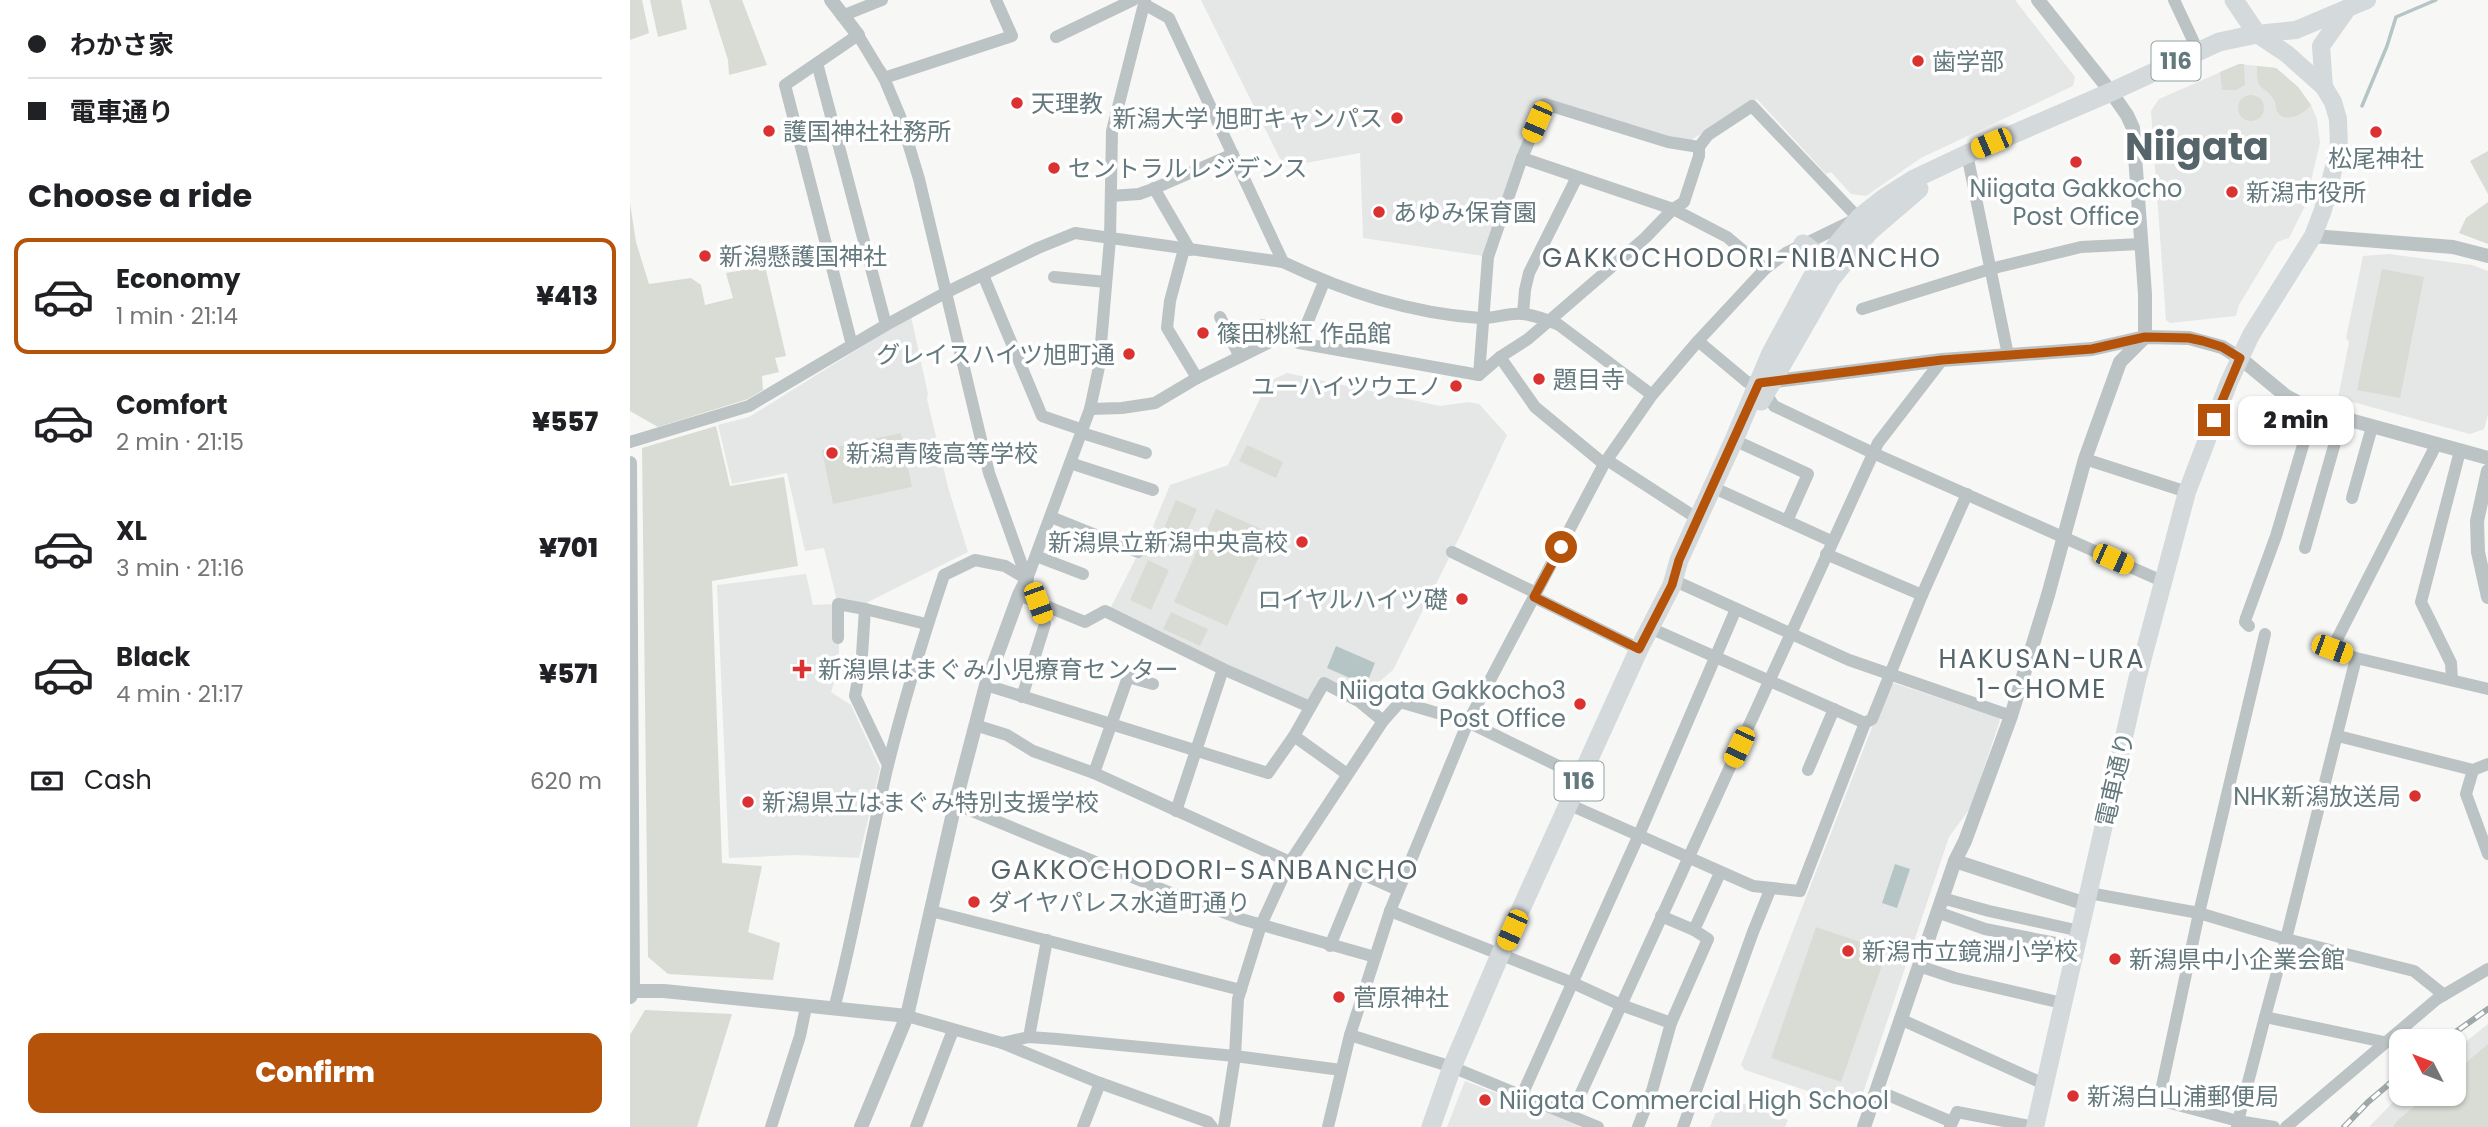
<!DOCTYPE html>
<meta charset="utf-8">
<style>
body{margin:0;font-family:Poppins,"Noto Sans JP",sans-serif;background:#f2f2f2;color:#202124;height:100vh;display:flex;flex-direction:column;font-size:26px;white-space:nowrap}
*{box-sizing:border-box;margin:0}
p{font-size:23px;color:#757577}
.icon{flex:none;width:38px;height:38px;fill:none;stroke:currentColor;stroke-width:2;stroke-linecap:round;stroke-linejoin:round}
.map{position:relative;flex:1;overflow:hidden}
.drawer{display:flex;flex-direction:column;background:#fff;width:630px}
.drawer>*{flex:none}
.hud{display:grid;align-content:center;height:154px;padding:0 28px;background:#fff}
.needle{width:46px;rotate:312deg}
.buttons{position:absolute;left:1759px;top:1029px;display:grid;gap:14px}
.buttons a{display:grid;place-items:center;width:77px;height:77px;border-radius:14px;background:#fff;box-shadow:0 2px 5px #0004;font-size:35px}
.end{position:absolute;width:32px;height:32px;margin:-16px;border:9px solid #b45309;background:#fff;box-shadow:0 0 0 4px #fff}
.from{border-radius:50%}
.bubble{position:absolute;height:49px;border-radius:14px;background:#fff;box-shadow:0 2px 5px #0004;font-size:23px;font-weight:800;line-height:49px;text-align:center}
.car{position:absolute;width:21px;height:42px;margin:-21px -10px;border-radius:9px;box-shadow:0 0 5px 2px #0007;background:linear-gradient(#f5c518 24%,#345 0 40%,#f5c518 0 76%,#345 0 86%,#f5c518 0)}
.hud b{display:flex;align-items:center;gap:24px;height:66px;font-size:26px}
.hud b+b{border-top:2px solid #e0e0e0}
.hud i{width:18px;height:18px;background:#202124}
ul{padding:0;list-style:none}
li{display:flex;align-items:center;gap:21px;height:116px;margin:0 14px 10px;padding:0 14px;border:4px solid transparent;border-radius:14px}
li div{flex:1}
li b{display:block;font-size:26px}
li em{font-style:normal;font-weight:800}
li.current{border-color:#b45309}
li>.icon{width:63px;height:63px;stroke-width:1.5}
h2{padding:0 28px;font-size:32px;line-height:84px}
.pay{display:flex;align-items:center;gap:18px;height:77px;padding:0 28px;font-size:26px}
.pay p{margin-inline-start:auto}
.action{display:flex;gap:14px;margin-top:auto;padding:14px 28px}
.action a{flex:1;height:80px;border-radius:14px;background:#b45309;color:#fff;font-size:28px;font-weight:800;line-height:80px;text-align:center}
main{display:flex;flex:1;min-height:0}
.map>svg:first-child{display:block}
.built{fill:#e5e7e6}
.green{fill:#d9dcd4}
.water{fill:#b5c5c6}
.lines{fill:none;stroke-linecap:round;stroke-linejoin:round}
.stream{stroke:#b5c5c6;stroke-width:3.5}
.minor{stroke:#bcc3c4;stroke-width:12}
.tertiary{stroke:#bcc3c4;stroke-width:14}
.secondary{stroke:#d4d9db;stroke-width:18}
.trunk{stroke:#d4d9db;stroke-width:19}
.rail-casing{stroke:#9ea8ab;stroke-width:6}
.rail{stroke:#fff;stroke-width:3.5;stroke-dasharray:10;stroke-linecap:butt}
.route{stroke:#b45309;stroke-width:9}
.poi-dot{fill:#db3231;stroke:#fff;stroke-width:2.5}
.labels{text-anchor:middle;dominant-baseline:central;stroke-width:7;stroke-linejoin:round;paint-order:stroke}
.shield{fill:#fff;stroke:#92a1a5;stroke-width:2}
.shield-label{font-size:23px;font-weight:bold;fill:#64797e}
.poi-label{font-size:24px;fill:#64797e;stroke:#fff;text-anchor:start}
.street-label{font-size:24px;fill:#64797e;stroke:#fff}
.neighbourhood-label{font-size:26px;letter-spacing:2px;fill:#55656a;stroke:#fff}
.town-label{font-size:38px;font-weight:bold;fill:#55656a;stroke:#fff}
</style>
<main>
<section class="drawer">
<div class="hud">
<b><i class="from"></i>わかさ家</b>
<b><i></i>電車通り</b>
</div>
<h2>Choose a ride</h2>
<ul>
<li class="current"><svg class="icon" aria-label="car" viewBox="0 0 24 24"><path d="M5 17H2v-5l4-1 3-4h7l3 4 3 1v5h-3M9 17h6M6 11h13"/><circle cx="7" cy="17" r="2"/><circle cx="17" cy="17" r="2"/></svg><div><b>Economy</b><p>1 min · 21:14</p></div><em>¥413</em></li>
<li><svg class="icon" aria-label="car" viewBox="0 0 24 24"><path d="M5 17H2v-5l4-1 3-4h7l3 4 3 1v5h-3M9 17h6M6 11h13"/><circle cx="7" cy="17" r="2"/><circle cx="17" cy="17" r="2"/></svg><div><b>Comfort</b><p>2 min · 21:15</p></div><em>¥557</em></li>
<li><svg class="icon" aria-label="car" viewBox="0 0 24 24"><path d="M5 17H2v-5l4-1 3-4h7l3 4 3 1v5h-3M9 17h6M6 11h13"/><circle cx="7" cy="17" r="2"/><circle cx="17" cy="17" r="2"/></svg><div><b>XL</b><p>3 min · 21:16</p></div><em>¥701</em></li>
<li><svg class="icon" aria-label="car" viewBox="0 0 24 24"><path d="M5 17H2v-5l4-1 3-4h7l3 4 3 1v5h-3M9 17h6M6 11h13"/><circle cx="7" cy="17" r="2"/><circle cx="17" cy="17" r="2"/></svg><div><b>Black</b><p>4 min · 21:17</p></div><em>¥571</em></li>
</ul>
<div class="pay"><svg class="icon" aria-label="cash" viewBox="0 0 24 24"><path d="M3 7h18v10H3z"/><circle cx="12" cy="12" r="2"/></svg>Cash<p>620 m</p></div>
<div class="action"><a>Confirm</a></div>
</section>
<div class="map">
<svg width="1858" height="1127" viewBox="0 0 1858 1127">
<rect width="100%" height="100%" fill="#f7f7f5"/>
<g class="built">
<path d="M 571,0 L 1385,0 L 1445,77 L 1443,86 L 1291,158 L 1236,196 L 1221,194 L 1201,172 L 1196,174 L 1127,99 L 1058,142 L 914,100 L 853,256 L 733,238 L 730,153 L 654,167 Z"/>
<path d="M 1609,64 L 1646,68 L 1668,87 L 1681,105 L 1687,119 L 1690,143 L 1675,206 L 1659,238 L 1647,242 L 1609,305 L 1606,316 L 1540,323 L 1536,320 L 1521,111 L 1529,99 Z"/>
<path d="M 1759,254 L 1842,265 L 1858,271 L 1858,415 L 1854,429 L 1840,434 L 1708,398 L 1719,342 L 1716,338 L 1733,256 Z"/>
<path d="M 281,316 L 298,394 L 297,399 L 318,487 L 338,552 L 234,604 L 207,601 L 194,548 L 175,551 L 157,473 L 102,484 L 88,425 L 119,417 Z"/>
<path d="M 657,373 L 810,406 L 839,402 L 849,404 L 877,435 L 832,532 L 763,670 L 730,698 L 689,678 L 677,703 L 479,611 L 506,558 L 512,553 L 540,485 L 598,465 L 638,382 Z"/>
<path d="M 176,574 L 183,605 L 205,604 L 209,640 L 209,667 L 201,692 L 221,705 L 250,768 L 229,858 L 166,855 L 99,858 L 87,585 Z"/>
<path d="M 1264,683 L 1369,718 L 1370,720 L 1341,807 L 1319,837 L 1228,1108 L 1115,1070 L 1111,1065 L 1258,686 Z"/>
<path d="M 1858,1024 L 1858,1127 L 1739,1127 L 1771,1094 L 1824,1094 L 1824,1051 Z"/>
<path d="M 835,1081 L 931,1118 L 951,1127 L 817,1127 Z"/>
<path d="M 1092,1096 L 1158,1120 L 1155,1127 L 1080,1127 Z"/>
</g>
<g class="green">
<path d="M 0,0 L 12,0 L 19,33 L 0,40 Z"/>
<path d="M 20,0 L 51,0 L 57,29 L 28,37 Z"/>
<path d="M 79,0 L 112,0 L 137,65 L 99,75 L 98,60 Z"/>
<path d="M 1609,64 L 1614,64 L 1615,85 L 1606,90 L 1592,90 L 1590,72 Z"/>
<path d="M 1627,66 L 1646,68 L 1668,87 L 1681,105 C 1674,114 1655,125 1647,111 C 1645,107 1646,103 1644,100 C 1634,83 1626,94 1627,66 Z"/>
<circle cx="1621" cy="108" r="13"/>
<path d="M 1858,151 L 1858,194 L 1840,161 Z"/>
<path d="M 1858,202 L 1858,244 L 1829,233 L 1836,218 Z"/>
<path d="M 0,203 L 6,242 L 19,284 L 61,278 L 71,285 L 75,305 L 103,298 L 96,273 L 135,266 L 156,356 L 145,358 L 149,372 L 132,376 L 133,390 L 118,399 L 28,427 L 0,411 Z"/>
<path d="M 1752,269 L 1794,277 L 1770,398 L 1727,390 Z"/>
<path d="M 86,426 L 100,486 L 154,477 L 168,566 L 82,581 L 92,863 L 132,866 L 118,932 L 150,943 L 143,980 L 38,974 L 18,957 L 12,448 Z"/>
<path d="M 271,433 L 282,487 L 203,504 L 192,450 Z"/>
<path d="M 617,445 L 653,462 L 646,478 L 609,461 Z"/>
<path d="M 546,500 L 567,509 L 548,551 L 528,542 Z"/>
<path d="M 586,509 L 640,533 L 597,626 L 544,602 Z"/>
<path d="M 518,560 L 539,570 L 521,610 L 500,600 Z"/>
<path d="M 541,612 L 578,629 L 570,646 L 533,629 Z"/>
<path d="M 1186,927 L 1257,951 L 1211,1082 L 1141,1058 Z"/>
<path d="M 15,1010 L 102,1014 L 67,1127 L 0,1127 L 0,1035 Z"/>
<path d="M 1858,1044 L 1858,1127 L 1763,1127 L 1767,1121 L 1799,1094 L 1824,1094 L 1824,1073 Z"/>
</g>
<g class="water">
<path d="M 706,646 L 745,663 L 736,685 L 697,668 Z"/>
<path d="M 1265,864 L 1280,869 L 1267,908 L 1252,903 Z"/>
</g>
<g class="lines">
<path class="stream" d="M 1732,106 L 1757,46 L 1766,17 L 1806,0"/>
<g class="minor">
<path d="M 1544,0 L 1568,51"/>
<path d="M 212,16 L 252,0"/>
<path d="M 228,35 L 254,78 L 270,116 L 289,179 L 359,473 L 397,579"/>
<path d="M 426,37 L 503,0"/>
<path d="M 187,63 L 256,325"/>
<path d="M 250,71 L 254,78 L 382,36 L 366,0"/>
<path d="M 1337,154 L 1378,355"/>
<path d="M 892,158 L 1043,209 L 1097,237 L 1135,269"/>
<path d="M 524,188 L 560,250"/>
<path d="M 481,196 L 509,194 L 523,189 L 603,154"/>
<path d="M 554,249 L 540,301 L 537,328 L 567,378"/>
<path d="M 653,262 C 716,292 779,313 850,318 C 864,319 879,312 893,314 C 903,315 920,321 929,325 L 1022,395"/>
<path d="M 353,275 L 412,416 L 453,430"/>
<path d="M 424,277 L 476,282"/>
<path d="M 1232,309 L 1360,269 L 1451,247 L 1510,244"/>
<path d="M 893,314 L 895,290 L 899,273 L 947,177"/>
<path d="M 590,317 L 610,357"/>
<path d="M 1068,341 L 1117,382 L 1129,383 L 1144,406 L 1243,453 L 1532,581"/>
<path d="M 669,343 L 694,282"/>
<path d="M 222,345 L 155,85 L 228,35"/>
<path d="M 870,357 L 905,407 L 974,464"/>
<path d="M 849,375 L 858,257 L 892,158 L 915,104 L 1038,142 L 1069,147 L 1078,135 L 1122,106 L 1233,223"/>
<path d="M 849,375 L 870,357 L 898,339 L 1015,238 L 1043,209 L 1054,202 L 1069,156 L 1069,147"/>
<path d="M 460,409 L 492,408 L 525,403 L 567,378 L 638,343 L 632,325 L 669,343 L 849,375"/>
<path d="M 452,433 L 516,453"/>
<path d="M 1104,440 L 1178,474 L 1157,521"/>
<path d="M 0,442 L 119,406 L 256,325 L 315,293 L 408,248 L 445,233 L 653,262 L 539,18 L 514,4"/>
<path d="M 1455,459 L 1557,492"/>
<path d="M 977,460 L 1068,519"/>
<path d="M 440,463 L 523,490"/>
<path d="M 1082,487 L 1201,541"/>
<path d="M 1722,498 L 1742,427"/>
<path d="M 421,517 L 508,552"/>
<path d="M 1675,548 L 1712,418"/>
<path d="M 822,552 L 906,593"/>
<path d="M 1196,554 L 1292,595"/>
<path d="M 406,556 L 453,574"/>
<path d="M 397,579 L 460,409 L 469,367 L 480,239 L 482,131 L 515,0"/>
<path d="M 1043,580 L 1219,660 L 1381,716"/>
<path d="M 389,595 L 455,622 L 475,611 L 593,669 L 680,707"/>
<path d="M 904,597 L 1009,649"/>
<path d="M 1619,626 L 1615,622 L 1616,618 L 1646,536 L 1679,425 L 1680,409"/>
<path d="M 1020,628 L 1235,723"/>
<path d="M 208,638 L 208,604 L 235,609"/>
<path d="M 1726,658 L 1702,649 L 1806,445"/>
<path d="M 1822,680 L 1821,663 L 1791,602 L 1830,451"/>
<path d="M 356,685 L 638,773 L 664,736 L 717,774"/>
<path d="M 392,697 L 415,624 L 408,603"/>
<path d="M 345,725 L 377,735 L 403,751 L 464,773 L 660,862"/>
<path d="M 664,736 L 694,683 L 730,702 L 753,721"/>
<path d="M 1708,736 L 1843,770"/>
<path d="M 1858,764 L 1843,770 L 1836,794 L 1858,854"/>
<path d="M 258,765 L 225,696 L 232,655 L 235,609 L 296,624"/>
<path d="M 1178,770 L 1204,709"/>
<path d="M 464,773 L 498,677 L 523,684"/>
<path d="M 325,804 L 536,891 L 611,919 L 745,957"/>
<path d="M 938,804 L 1123,886 L 1170,891 L 1235,723 L 1242,719 L 1292,595 L 1337,494"/>
<path d="M 546,811 L 593,669"/>
<path d="M 1459,893 L 1569,913 L 1656,939 L 1726,658 L 1858,689"/>
<path d="M 1312,898 L 1359,911 L 1450,931"/>
<path d="M 301,911 L 611,990"/>
<path d="M 760,911 L 943,983 L 991,1005 L 1041,1023"/>
<path d="M 1307,912 L 1355,929 L 1446,947"/>
<path d="M 1031,916 L 1064,930"/>
<path d="M 700,946 L 730,873 L 768,890"/>
<path d="M 1289,966 L 1325,978 L 1432,1003"/>
<path d="M 204,1009 C 225,928 239,846 258,765 C 274,700 293,638 314,575 L 345,560 L 375,566 L 397,579"/>
<path d="M 277,1016 L 372,1043 L 470,1083 L 578,1122 L 582,1127"/>
<path d="M 1635,1017 L 1656,939 L 1784,971 L 1814,995"/>
<path d="M 1270,1019 L 1414,1084"/>
<path d="M 720,1035 L 822,1067 L 968,1127"/>
<path d="M 399,1037 L 417,940"/>
<path d="M 372,1043 L 399,1037 L 427,1039 L 605,1056 L 711,1070"/>
<path d="M 1246,1090 L 1322,1122"/>
<path d="M 892,1095 L 1008,837 L 1106,609"/>
<path d="M 941,1115 L 1248,443 L 1312,360"/>
<path d="M 141,1127 L 170,1036 L 176,1007"/>
<path d="M 286,1127 L 323,1030"/>
<path d="M 453,1127 L 470,1083"/>
<path d="M 594,1127 L 605,1056 L 608,999 L 631,925 L 660,862 L 753,721 L 770,702 L 838,722 L 951,777"/>
<path d="M 698,1127 L 720,1035 L 760,911 L 838,722 L 974,464 L 1022,395 L 1068,341 L 1135,269 L 1156,253 L 1222,221"/>
<path d="M 1008,1127 L 1022,1091 L 1041,1023 L 1078,939 L 1064,930 L 1090,873"/>
<path d="M 1053,1127 L 1123,932 L 1140,890"/>
<path d="M 1320,1127 L 1327,1112 L 1405,1127"/>
<path d="M 1607,1127 L 1608,1121 L 1529,1100 L 1569,913 L 1635,634"/>
<path d="M 1644,1127 L 1608,1121 L 1635,1017 L 1754,1042"/>
<path d="M 1656,1127 L 1807,999 L 1858,969"/>
</g>
<g class="tertiary">
<path d="M 201,0 L 228,35"/>
<path d="M 1408,0 L 1481,92 L 1497,115 L 1503,128 L 1515,294 L 1515,337 L 1490,362 L 1455,459 L 1418,595 L 1381,716 L 1335,841 L 1325,861 L 1456,904"/>
<path d="M 1683,236 L 1823,247 L 1858,256"/>
<path d="M 1138,382 L 1312,360 L 1462,349 L 1515,337 L 1559,338 L 1592,347 L 1610,358 L 1656,396 L 1680,409 L 1858,458"/>
<path d="M 0,463 L 3,991 L 0,997"/>
<path d="M 1858,471 L 1847,521 L 1848,552 L 1858,597"/>
<path d="M 0,991 L 34,991 L 277,1016"/>
<path d="M 231,1127 L 277,1016 L 325,804 L 356,685 L 389,595 L 397,579"/>
<path d="M 1234,1127 L 1325,861"/>
</g>
<g class="secondary">
<path d="M 1627,34 L 1666,30 L 1737,0"/>
<path d="M 1694,87 L 1691,46 L 1715,12"/>
<path d="M 1405,1127 L 1507,680 L 1557,492 L 1599,382 L 1621,335 L 1683,236 L 1693,210 L 1709,147 L 1708,119 L 1703,102 L 1694,87 L 1657,54 L 1627,34"/>
</g>
<g class="trunk">
<path d="M 1173,244 C 1185,251 1189,257 1186,270"/>
<path d="M 1131,401 L 1201,279 L 1240,231 L 1289,189"/>
<path d="M 801,1127 L 822,1067 L 870,955 L 1009,649 L 1042,585 L 1049,560 L 1104,440 L 1141,353 L 1186,270 L 1229,218 L 1254,198 L 1284,179 L 1337,154 L 1481,92 L 1589,42 L 1627,34 L 1604,0"/>
</g>
<g class="rail-casing">
<g id="rail">
<path d="M 1813,1041 L 1858,1009"/>
<path d="M 1714,1127 L 1738,1102 L 1771,1074"/>
</g>
</g>
<use href="#rail" class="rail"/>
</g>
<g class="lines">
<path class="route" d="M 931,547 L 904,597 L 1009,649 L 1042,585 L 1049,560 L 1129,383 L 1312,360 L 1462,349 L 1515,337 L 1559,338 L 1573,341 L 1592,347 L 1610,358 L 1584,420"/>
</g>
<g class="poi-dot">
<circle cx="1288" cy="61" r="7"/>
<circle cx="387" cy="103" r="7"/>
<circle cx="767" cy="118" r="7"/>
<circle cx="139" cy="131" r="7"/>
<circle cx="1746" cy="132" r="7"/>
<circle cx="1446" cy="162" r="7"/>
<circle cx="424" cy="168" r="7"/>
<circle cx="1602" cy="192" r="7"/>
<circle cx="749" cy="212" r="7"/>
<circle cx="75" cy="256" r="7"/>
<circle cx="573" cy="333" r="7"/>
<circle cx="499" cy="354" r="7"/>
<circle cx="909" cy="379" r="7"/>
<circle cx="826" cy="386" r="7"/>
<circle cx="202" cy="453" r="7"/>
<circle cx="672" cy="542" r="7"/>
<circle cx="832" cy="599" r="7"/>
<path d="M168.5 658.5h7v7h7v7h-7v7h-7v-7h-7v-7h7z"/>
<circle cx="950" cy="704" r="7"/>
<circle cx="1785" cy="796" r="7"/>
<circle cx="118" cy="802" r="7"/>
<circle cx="344" cy="902" r="7"/>
<circle cx="1218" cy="951" r="7"/>
<circle cx="1485" cy="959" r="7"/>
<circle cx="709" cy="997" r="7"/>
<circle cx="1443" cy="1096" r="7"/>
<circle cx="855" cy="1100" r="7"/>
</g>
<g class="labels">
<g class="shield">
<rect x="1521.5" y="41.5" width="49" height="39" rx="5"/>
<rect x="924.5" y="761.5" width="49" height="39" rx="5"/>
</g>
<g class="shield-label">
<text x="1546" y="61">116</text>
<text x="949" y="781">116</text>
</g>
<g class="poi-label">
<text x="1302" y="61">歯学部</text>
<text x="401" y="103">天理教</text>
<text x="753" y="118" text-anchor="end">新潟大学 旭町キャンパス</text>
<text x="153" y="131">護国神社社務所</text>
<text x="1746" y="158" text-anchor="middle">松尾神社</text>
<text x="438" y="168">セントラルレジデンス</text>
<text x="1446" y="188" text-anchor="middle">Niigata Gakkocho<tspan x="1446" dy="28">Post Office</tspan></text>
<text x="1616" y="192">新潟市役所</text>
<text x="763" y="212">あゆみ保育園</text>
<text x="89" y="256">新潟懸護国神社</text>
<text x="587" y="333">篠田桃紅 作品館</text>
<text x="485" y="354" text-anchor="end">グレイスハイツ旭町通</text>
<text x="923" y="379">題目寺</text>
<text x="812" y="386" text-anchor="end">ユーハイツウエノ</text>
<text x="216" y="453">新潟青陵高等学校</text>
<text x="658" y="542" text-anchor="end">新潟県立新潟中央高校</text>
<text x="818" y="599" text-anchor="end">ロイヤルハイツ礎</text>
<text x="188" y="669">新潟県はまぐみ小児療育センター</text>
<text x="936" y="690" text-anchor="end">Niigata Gakkocho3<tspan x="936" dy="28">Post Office</tspan></text>
<text x="1771" y="796" text-anchor="end">NHK新潟放送局</text>
<text x="132" y="802">新潟県立はまぐみ特別支援学校</text>
<text x="358" y="902">ダイヤパレス水道町通り</text>
<text x="1232" y="951">新潟市立鏡淵小学校</text>
<text x="1499" y="959">新潟県中小企業会館</text>
<text x="723" y="997">菅原神社</text>
<text x="1457" y="1096">新潟白山浦郵便局</text>
<text x="869" y="1100">Niigata Commercial High School</text>
</g>
<g class="street-label">
<text transform="translate(1485 779) rotate(-77)">電車通り</text>
</g>
<g class="neighbourhood-label">
<text x="1112" y="258">GAKKOCHODORI-NIBANCHO</text>
<text x="1412" y="659">HAKUSAN-URA<tspan x="1412" dy="30">1-CHOME</tspan></text>
<text x="575" y="870">GAKKOCHODORI-SANBANCHO</text>
</g>
<g class="town-label">
<text x="1567" y="146">Niigata</text>
</g>
</g>
</svg>
<div class="buttons">
<a><svg class="needle" viewBox="-14 -14 28 28"><path d="M0-13l5 13h-10z" fill="#e53935"/><path d="M0 13l5-13h-10z" fill="#757577"/></svg></a>
</div>
<i class="end from" style="left:931px;top:547px"></i>
<i class="end" style="left:1584px;top:420px"></i>
<div class="bubble" style="left:1608px;top:396px;width:116px">2 min</div>
<i class="car" style="left:907px;top:122px;rotate:203deg"></i>
<i class="car" style="left:1361px;top:143px;rotate:247deg"></i>
<i class="car" style="left:1483px;top:559px;rotate:114deg"></i>
<i class="car" style="left:408px;top:603px;rotate:160deg"></i>
<i class="car" style="left:1702px;top:649px;rotate:110deg"></i>
<i class="car" style="left:1109px;top:747px;rotate:205deg"></i>
<i class="car" style="left:882px;top:930px;rotate:204deg"></i>
</div>
</main>
